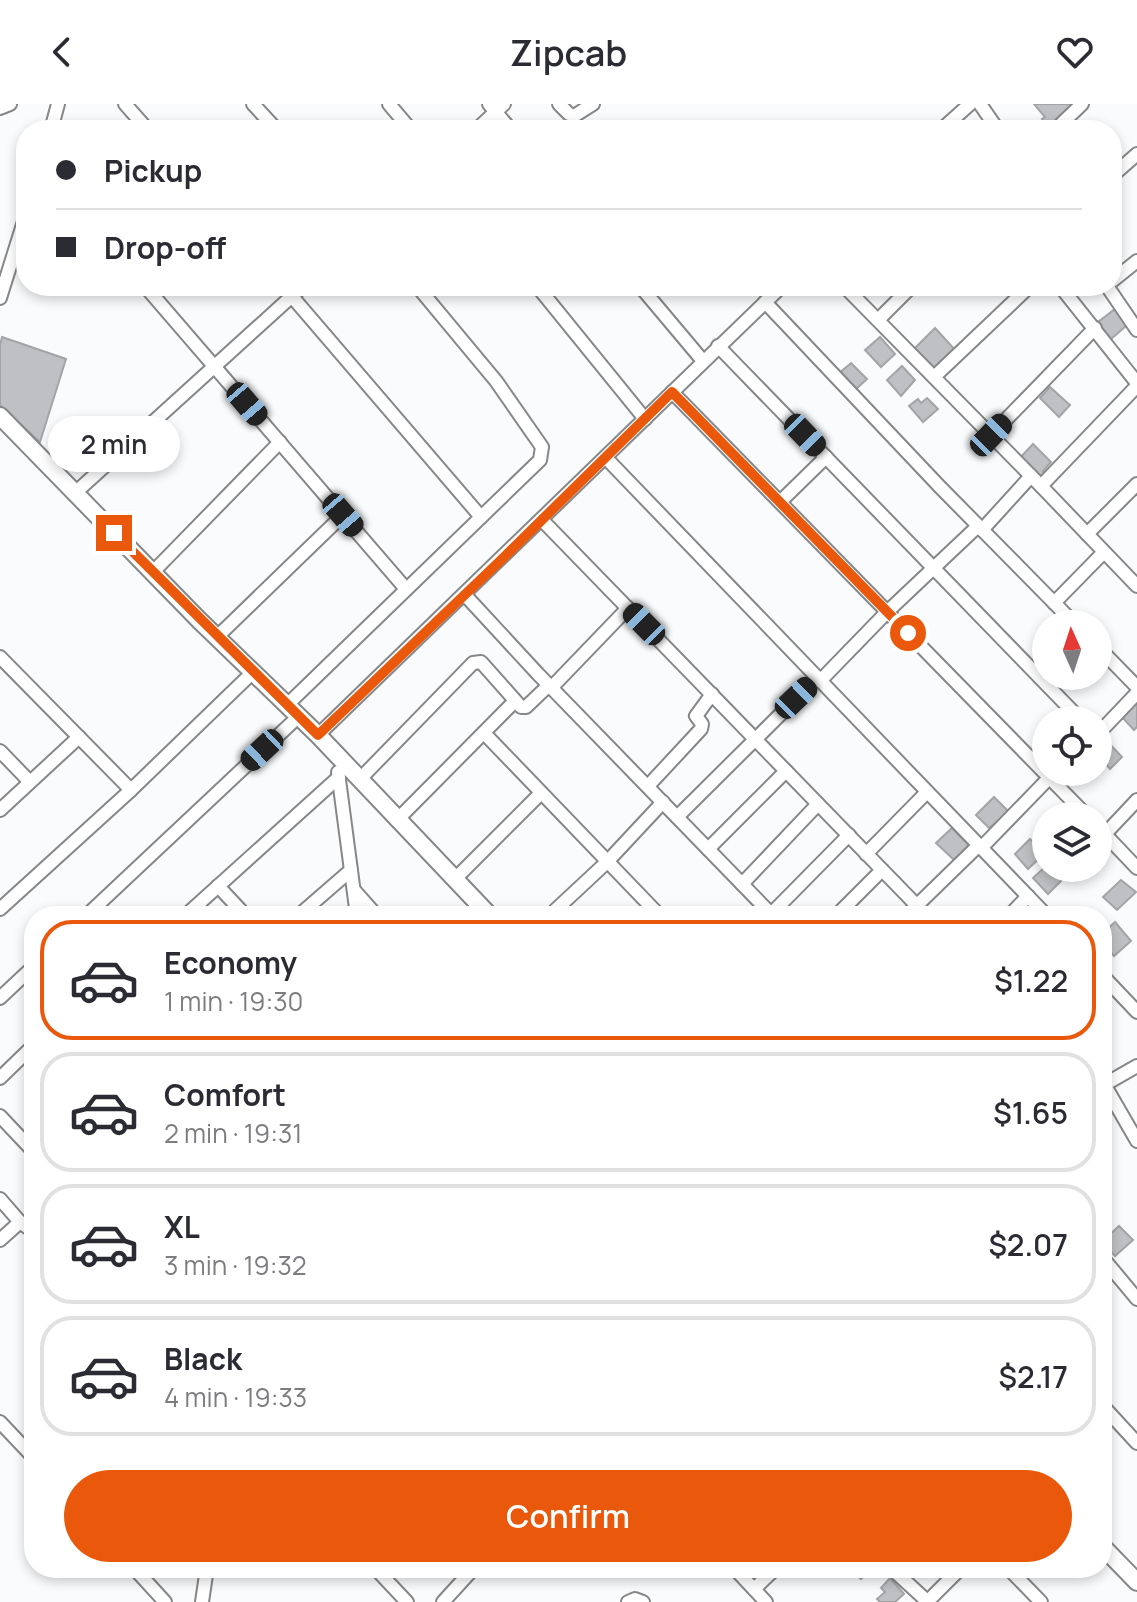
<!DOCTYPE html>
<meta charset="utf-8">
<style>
body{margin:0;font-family:Manrope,sans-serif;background:#f7f7f7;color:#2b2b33;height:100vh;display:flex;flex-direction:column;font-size:30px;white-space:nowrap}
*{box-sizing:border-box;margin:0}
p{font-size:26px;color:#7c7c81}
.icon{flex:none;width:44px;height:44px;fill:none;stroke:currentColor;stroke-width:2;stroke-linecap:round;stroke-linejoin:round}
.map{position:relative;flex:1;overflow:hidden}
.details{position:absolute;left:24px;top:802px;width:1088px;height:672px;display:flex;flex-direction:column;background:#fff;border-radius:32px;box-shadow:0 4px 12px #0003}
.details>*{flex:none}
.guide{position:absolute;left:16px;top:16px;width:1106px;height:176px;border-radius:32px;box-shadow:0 4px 12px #0003;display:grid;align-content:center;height:176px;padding:0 40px;background:#fff}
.needle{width:52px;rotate:357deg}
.controls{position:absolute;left:1032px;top:506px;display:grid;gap:16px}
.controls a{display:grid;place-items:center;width:80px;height:80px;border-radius:50%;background:#fff;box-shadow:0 4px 12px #0003;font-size:40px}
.end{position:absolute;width:36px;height:36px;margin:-18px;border:10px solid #ea580c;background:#fff;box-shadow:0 0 0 4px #fff}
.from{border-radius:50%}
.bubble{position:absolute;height:56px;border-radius:28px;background:#fff;box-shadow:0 4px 12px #0003;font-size:26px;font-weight:600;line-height:56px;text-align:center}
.car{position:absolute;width:24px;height:48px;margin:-24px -12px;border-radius:10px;box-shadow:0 0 6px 2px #0007;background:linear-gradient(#222 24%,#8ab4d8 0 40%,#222 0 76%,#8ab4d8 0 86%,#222 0)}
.guide b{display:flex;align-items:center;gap:28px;height:76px;font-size:30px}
.guide b+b{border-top:2px solid #e1e1e2}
.guide i{width:20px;height:20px;background:#2b2b33}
ul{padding:14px 0 0;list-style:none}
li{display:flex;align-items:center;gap:24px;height:120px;margin:0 16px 12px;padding:0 24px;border:4px solid #e1e1e2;border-radius:32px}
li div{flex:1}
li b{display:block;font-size:30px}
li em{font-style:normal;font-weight:600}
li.selected{border-color:#ea580c}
li>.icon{width:72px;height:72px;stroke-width:1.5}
.action{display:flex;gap:16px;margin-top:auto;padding:16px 40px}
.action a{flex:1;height:92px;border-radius:48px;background:#ea580c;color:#fff;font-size:32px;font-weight:600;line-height:92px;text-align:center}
header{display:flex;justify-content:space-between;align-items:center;height:104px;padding:0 40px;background:#fff;font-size:36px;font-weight:600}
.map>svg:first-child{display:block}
.building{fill:#bfc0c3;stroke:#a2a4a6;stroke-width:2}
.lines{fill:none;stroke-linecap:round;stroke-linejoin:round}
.minor-casing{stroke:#858789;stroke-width:16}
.tertiary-casing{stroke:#858789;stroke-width:20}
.minor{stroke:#fff;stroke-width:12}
.tertiary{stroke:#fff;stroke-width:16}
.route{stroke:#ea580c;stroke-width:10}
</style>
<header><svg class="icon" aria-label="back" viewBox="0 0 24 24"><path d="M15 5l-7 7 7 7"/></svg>Zipcab<svg class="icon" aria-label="heart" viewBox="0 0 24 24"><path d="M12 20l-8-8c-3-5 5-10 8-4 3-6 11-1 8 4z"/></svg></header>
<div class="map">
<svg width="1137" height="1498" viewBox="0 0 1137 1498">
<rect width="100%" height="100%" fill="#f9fbfd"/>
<g class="building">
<path d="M 1034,0 L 1071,0 L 1074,3 L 1050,24 L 1042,15 L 1045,13 Z"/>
<path d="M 1115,205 L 1127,221 L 1111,235 L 1098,218 Z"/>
<path d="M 935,224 L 956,247 L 933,267 L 913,246 Z"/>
<path d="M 2,233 L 66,255 L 40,338 L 0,301 L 0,241 Z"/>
<path d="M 880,233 L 895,250 L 881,263 L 865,246 Z"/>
<path d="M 851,259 L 867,275 L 854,287 L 838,270 Z"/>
<path d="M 902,262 L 915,276 L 901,292 L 887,276 Z"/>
<path d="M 1050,283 L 1070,301 L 1059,313 L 1040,294 Z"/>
<path d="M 927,294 L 938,305 L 923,318 L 909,302 L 918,295 L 921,299 Z"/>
<path d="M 1033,340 L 1051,358 L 1043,367 L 1047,370 L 1039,378 L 1018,356 Z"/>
<path d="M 1137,598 L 1137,623 L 1134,626 L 1122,613 Z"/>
<path d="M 1104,634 L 1122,653 L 1110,665 L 1098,651 L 1100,645 L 1098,640 Z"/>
<path d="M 994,693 L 1009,708 L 989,724 L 976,711 Z"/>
<path d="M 952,724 L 970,742 L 954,756 L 936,739 Z"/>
<path d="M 1030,735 L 1045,749 L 1028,765 L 1015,750 Z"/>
<path d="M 1046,762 L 1046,764 L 1060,764 L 1067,771 L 1048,790 L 1033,774 Z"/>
<path d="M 1121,776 L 1136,788 L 1117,806 L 1103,793 Z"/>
<path d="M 1115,818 L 1131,837 L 1114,852 L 1102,838 L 1102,830 Z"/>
<path d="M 1119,1122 L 1133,1136 L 1115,1152 L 1102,1138 Z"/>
<path d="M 850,1464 L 872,1464 L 861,1475 Z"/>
<path d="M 890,1474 L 904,1490 L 895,1498 L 880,1498 L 877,1495 L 885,1488 L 881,1484 Z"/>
</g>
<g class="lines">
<g class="minor-casing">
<g id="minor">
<path d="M 125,0 L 148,26"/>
<path d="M 253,0 L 277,26"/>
<path d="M 389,0 L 411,26"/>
<path d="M 489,0 L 511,26"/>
<path d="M 559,0 L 569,10 L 574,12 L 593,0"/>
<path d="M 980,0 L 998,26"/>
<path d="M 0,4 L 10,0"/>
<path d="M 51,26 L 58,0"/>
<path d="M 476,26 L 504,0"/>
<path d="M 941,26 L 970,0"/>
<path d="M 1055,26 L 1082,0"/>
<path d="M 1112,72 L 1137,50"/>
<path d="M 1112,177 L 1137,157"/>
<path d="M 145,182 L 406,485"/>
<path d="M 283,182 L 481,413"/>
<path d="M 537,182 L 645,315"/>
<path d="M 640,182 L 703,257"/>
<path d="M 844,182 L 1041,382"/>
<path d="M 1060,182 L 1137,279"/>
<path d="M 1107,182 L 1137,226"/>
<path d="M 0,194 L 26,111"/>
<path d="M 765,198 L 940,383 L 1075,520"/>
<path d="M 878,216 L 912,182"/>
<path d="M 718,242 L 1081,616"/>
<path d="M 934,273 L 1030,182"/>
<path d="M 1137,282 L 1041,382 L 1137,482"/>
<path d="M 672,288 L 1087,712"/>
<path d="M 991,331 L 1095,224"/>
<path d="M 606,354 L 1047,812"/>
<path d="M 75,389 L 303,182"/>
<path d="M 780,398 L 826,353"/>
<path d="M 542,416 L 927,812"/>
<path d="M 982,426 L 1031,372"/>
<path d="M 1087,430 L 1137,380"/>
<path d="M 153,468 L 280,338"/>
<path d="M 465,491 L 538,570 L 773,812"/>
<path d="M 1054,499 L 1104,448"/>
<path d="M 217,533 L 343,411"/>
<path d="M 1098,543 L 1137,583"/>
<path d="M 0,553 L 131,686"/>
<path d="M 820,577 L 887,508 L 978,422"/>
<path d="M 552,583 L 628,504"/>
<path d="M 287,601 L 540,356 L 542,343 L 496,277 L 417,182"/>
<path d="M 484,629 L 660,812"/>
<path d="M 1098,630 L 1137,589"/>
<path d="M 318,631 L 782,182"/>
<path d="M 0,647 L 30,678"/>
<path d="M 338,668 L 357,812"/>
<path d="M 360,675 L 473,559 L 481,558 L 521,603 L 526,603 L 549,581"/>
<path d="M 648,682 L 701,625 L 702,620 L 696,612 L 712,590"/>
<path d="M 0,706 L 79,633"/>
<path d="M 677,713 L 817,574"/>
<path d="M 398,715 L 515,597"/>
<path d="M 1098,723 L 1137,764"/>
<path d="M 1105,730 L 1137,696"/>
<path d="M 981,744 L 1050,673"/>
<path d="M 708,745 L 786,667"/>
<path d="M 866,750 L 927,688"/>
<path d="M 455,775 L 541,689"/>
<path d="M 742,780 L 818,700"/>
<path d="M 218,782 L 246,812"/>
<path d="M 354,786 L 377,812"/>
<path d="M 0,805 L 131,686 L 253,568"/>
<path d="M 86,812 L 299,612"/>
<path d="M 185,812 L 339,673"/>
<path d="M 298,812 L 351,766"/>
<path d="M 549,812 L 607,758 L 663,698"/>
<path d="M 769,812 L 849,731"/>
<path d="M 836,812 L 882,766"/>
<path d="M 906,812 L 979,741"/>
<path d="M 1009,812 L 1028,792"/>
<path d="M 1102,871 L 1137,908"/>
<path d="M 0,894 L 34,862"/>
<path d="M 0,974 L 34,941"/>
<path d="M 1104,980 L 1137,1037"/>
<path d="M 1102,982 L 1137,962"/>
<path d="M 0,1012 L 34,1048"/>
<path d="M 0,1095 L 20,1118"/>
<path d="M 0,1136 L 20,1118 L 34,1128"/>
<path d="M 1102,1153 L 1137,1195"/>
<path d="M 1102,1301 L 1137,1339"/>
<path d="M 0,1318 L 34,1354"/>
<path d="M 134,1464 L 165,1498"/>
<path d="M 375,1464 L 407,1498"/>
<path d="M 734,1464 L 766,1498"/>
<path d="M 891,1464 L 928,1498"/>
<path d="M 1008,1464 L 1041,1498"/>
<path d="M 754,1485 L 776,1464"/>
<path d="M 202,1498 L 207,1464"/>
<path d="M 443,1498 L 474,1464"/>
<path d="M 628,1498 L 635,1495 L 643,1498"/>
<path d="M 927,1498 L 961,1464"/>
</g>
</g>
<g class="tertiary-casing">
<g id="tertiary">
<path d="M 0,312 L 199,516 L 318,631 L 490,812"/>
<path d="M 1102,1442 L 1137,1478"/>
</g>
</g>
<use href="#minor" class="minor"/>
<use href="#tertiary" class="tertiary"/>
</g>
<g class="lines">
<path class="route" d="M 114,429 L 318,631 L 499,458 L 672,288 L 908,529"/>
</g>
</svg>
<div class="controls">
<a><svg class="needle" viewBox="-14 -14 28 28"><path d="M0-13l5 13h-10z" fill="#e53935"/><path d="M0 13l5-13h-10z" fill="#7c7c81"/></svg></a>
<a><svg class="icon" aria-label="locate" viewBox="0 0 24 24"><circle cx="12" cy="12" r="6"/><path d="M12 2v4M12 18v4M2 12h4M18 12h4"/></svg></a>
<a><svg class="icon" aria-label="layers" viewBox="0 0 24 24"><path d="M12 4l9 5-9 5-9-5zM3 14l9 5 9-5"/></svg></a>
</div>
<i class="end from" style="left:908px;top:529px"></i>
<i class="end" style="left:114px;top:429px"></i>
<div class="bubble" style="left:48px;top:312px;width:132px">2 min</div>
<i class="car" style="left:247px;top:300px;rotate:139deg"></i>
<i class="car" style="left:805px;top:331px;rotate:136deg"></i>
<i class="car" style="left:991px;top:331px;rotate:44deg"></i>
<i class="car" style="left:343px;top:411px;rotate:139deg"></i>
<i class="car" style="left:644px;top:520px;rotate:315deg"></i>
<i class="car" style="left:796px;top:594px;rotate:46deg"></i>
<i class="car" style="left:262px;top:646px;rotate:227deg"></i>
<div class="guide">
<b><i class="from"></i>Pickup</b>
<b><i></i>Drop-off</b>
</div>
<section class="details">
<ul>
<li class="selected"><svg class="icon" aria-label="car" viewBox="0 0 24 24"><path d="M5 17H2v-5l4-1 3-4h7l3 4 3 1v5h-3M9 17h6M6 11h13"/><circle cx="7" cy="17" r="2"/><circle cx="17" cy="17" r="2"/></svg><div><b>Economy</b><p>1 min · 19:30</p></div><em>$1.22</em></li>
<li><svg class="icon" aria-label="car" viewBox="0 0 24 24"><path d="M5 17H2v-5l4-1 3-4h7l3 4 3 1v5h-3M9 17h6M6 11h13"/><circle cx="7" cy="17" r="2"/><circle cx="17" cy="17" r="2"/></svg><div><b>Comfort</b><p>2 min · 19:31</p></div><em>$1.65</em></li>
<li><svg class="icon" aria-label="car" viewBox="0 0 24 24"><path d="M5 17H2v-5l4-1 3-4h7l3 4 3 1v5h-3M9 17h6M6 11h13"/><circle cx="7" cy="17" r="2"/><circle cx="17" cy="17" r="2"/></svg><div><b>XL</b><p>3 min · 19:32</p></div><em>$2.07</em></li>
<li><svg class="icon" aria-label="car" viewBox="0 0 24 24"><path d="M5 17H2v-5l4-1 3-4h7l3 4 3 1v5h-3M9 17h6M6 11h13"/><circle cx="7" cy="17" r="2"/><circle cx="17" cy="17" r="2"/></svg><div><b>Black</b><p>4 min · 19:33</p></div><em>$2.17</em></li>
</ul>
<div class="action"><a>Confirm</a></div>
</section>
</div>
